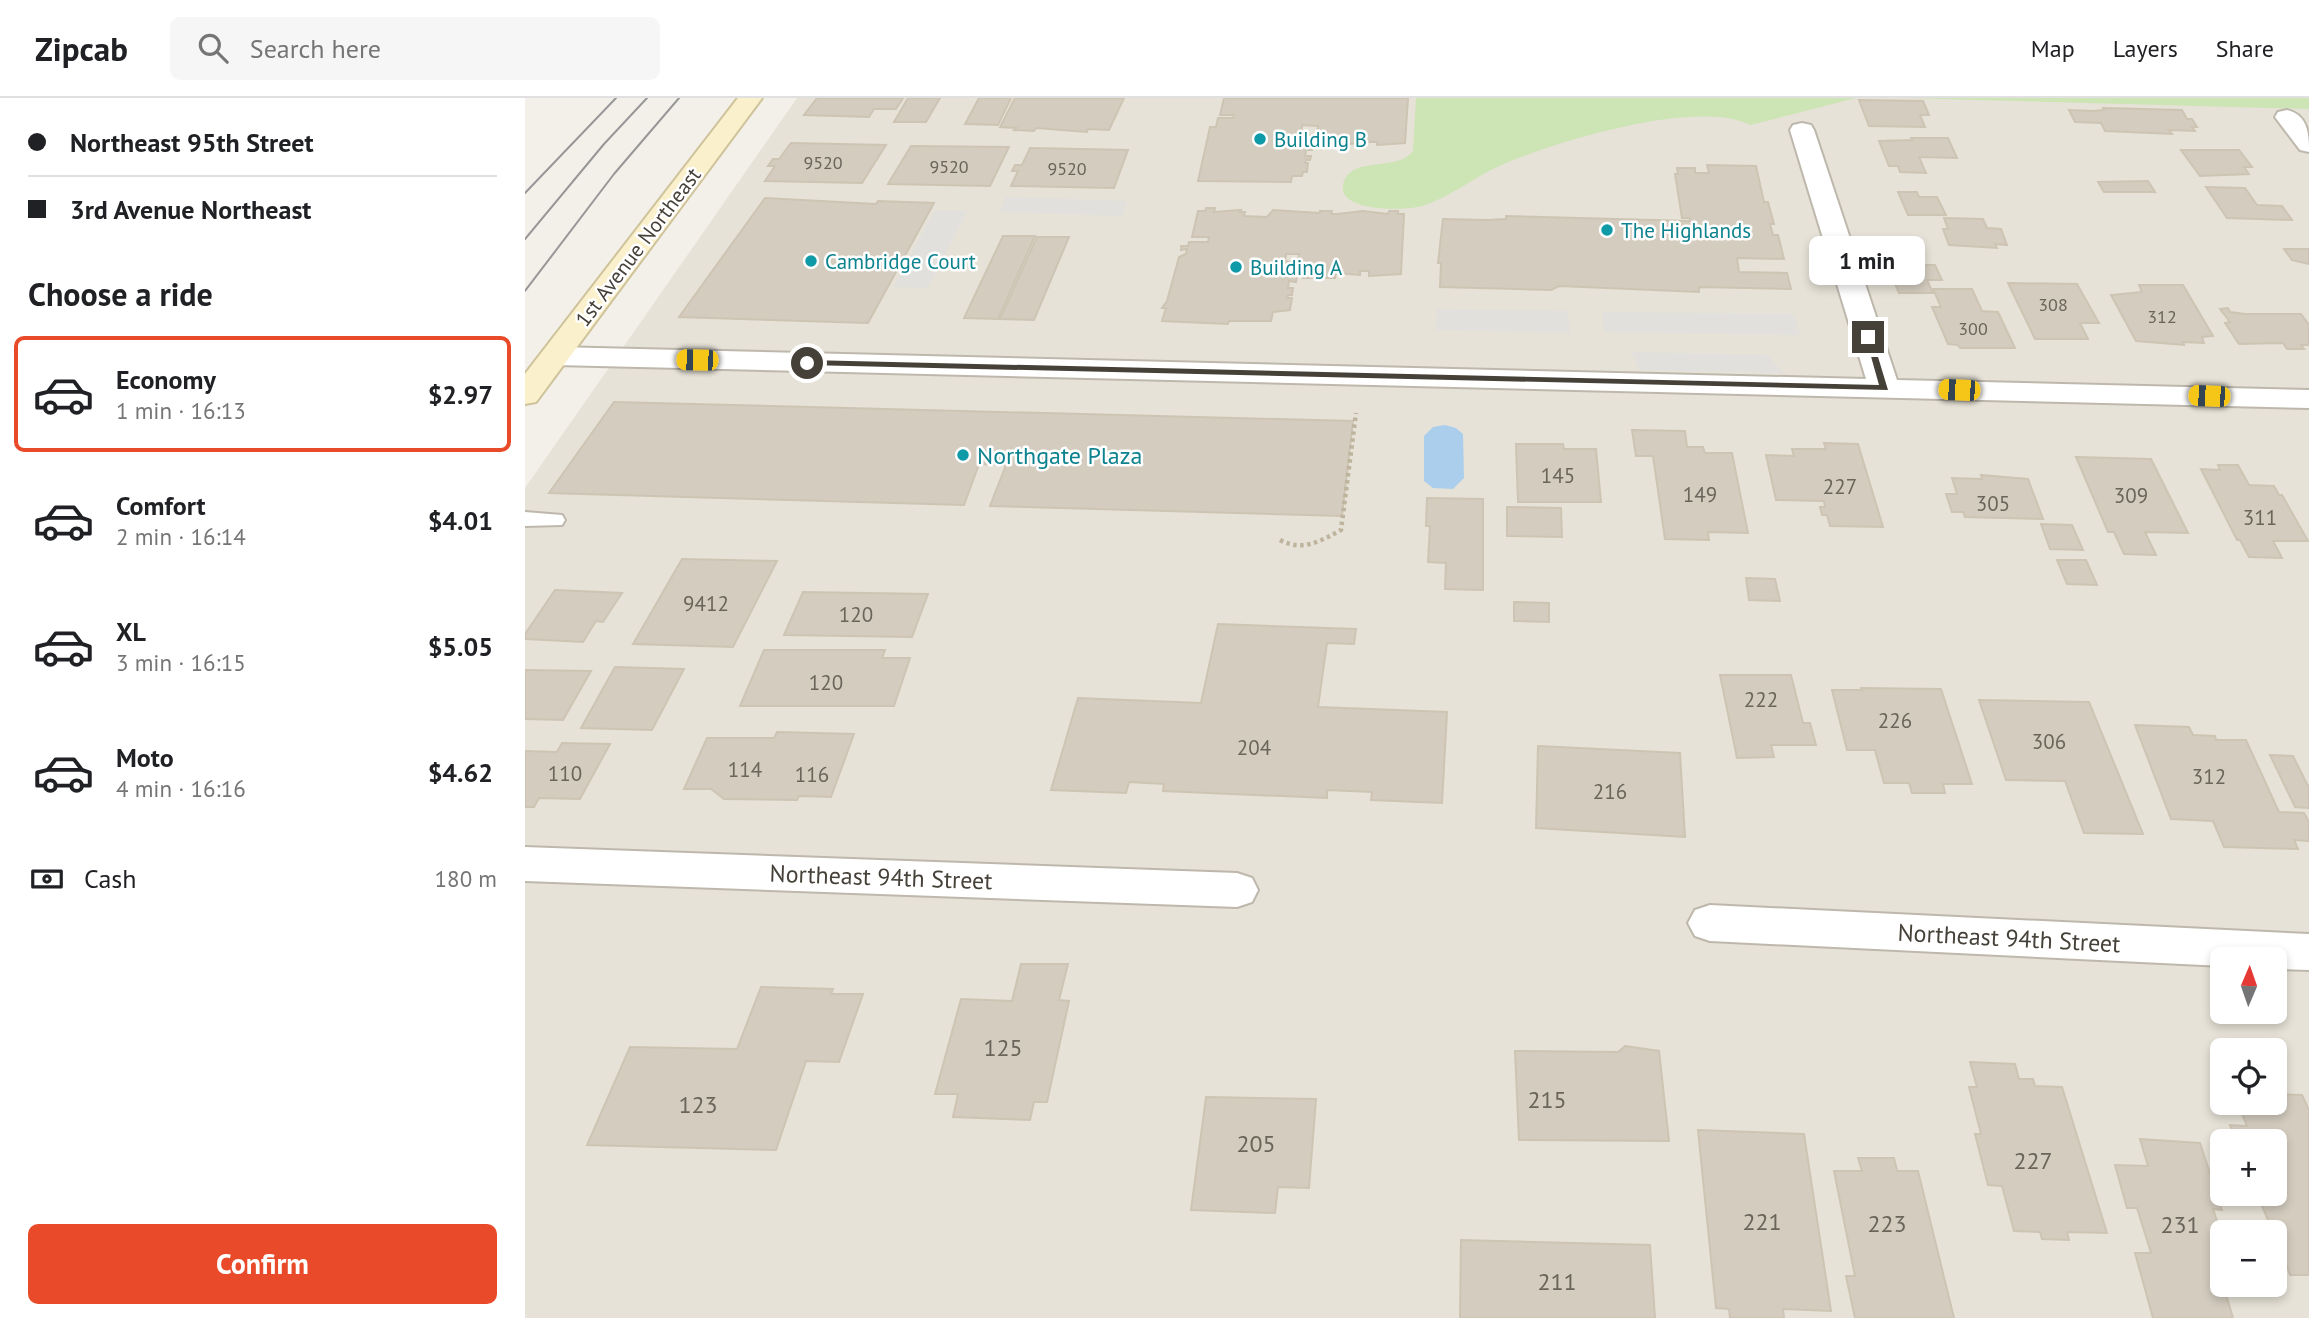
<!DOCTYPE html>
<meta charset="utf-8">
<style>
body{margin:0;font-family:"PT Sans",sans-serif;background:#f6f6f6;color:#202124;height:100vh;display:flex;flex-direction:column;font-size:26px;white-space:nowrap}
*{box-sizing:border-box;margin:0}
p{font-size:23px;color:#757577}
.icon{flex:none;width:38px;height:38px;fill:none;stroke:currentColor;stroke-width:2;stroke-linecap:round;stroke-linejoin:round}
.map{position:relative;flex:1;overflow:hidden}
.sheet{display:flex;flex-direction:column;background:#fff;width:525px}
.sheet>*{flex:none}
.hud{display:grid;align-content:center;height:154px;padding:0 28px;background:#fff}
.needle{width:46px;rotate:2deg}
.fabs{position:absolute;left:1685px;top:849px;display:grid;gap:14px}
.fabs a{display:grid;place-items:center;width:77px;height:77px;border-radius:10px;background:#fff;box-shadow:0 4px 10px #0003;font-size:35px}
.end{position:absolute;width:32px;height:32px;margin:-16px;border:9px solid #464138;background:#fff;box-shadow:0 0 0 4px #fff}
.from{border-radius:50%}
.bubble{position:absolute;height:49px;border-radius:10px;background:#fff;box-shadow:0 4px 10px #0003;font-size:23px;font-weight:600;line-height:49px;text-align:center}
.car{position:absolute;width:21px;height:42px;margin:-21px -10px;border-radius:9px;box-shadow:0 0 5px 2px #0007;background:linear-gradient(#f5c518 24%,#345 0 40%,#f5c518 0 76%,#345 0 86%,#f5c518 0)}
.hud b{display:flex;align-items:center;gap:24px;height:66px;font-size:26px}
.hud b+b{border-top:2px solid #e0e0e0}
.hud i{width:18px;height:18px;background:#202124}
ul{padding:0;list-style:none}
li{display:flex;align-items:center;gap:21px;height:116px;margin:0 14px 10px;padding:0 14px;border:4px solid transparent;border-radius:10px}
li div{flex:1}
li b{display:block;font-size:26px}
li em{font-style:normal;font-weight:600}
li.on{border-color:#e94b2a}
li>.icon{width:63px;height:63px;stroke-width:1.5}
h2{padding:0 28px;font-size:32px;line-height:84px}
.pay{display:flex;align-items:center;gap:18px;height:77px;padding:0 28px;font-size:26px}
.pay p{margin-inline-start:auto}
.primary-button{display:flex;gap:14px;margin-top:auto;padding:14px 28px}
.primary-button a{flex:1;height:80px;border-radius:10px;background:#e94b2a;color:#fff;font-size:28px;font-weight:600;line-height:80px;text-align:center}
header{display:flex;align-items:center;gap:42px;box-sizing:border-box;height:98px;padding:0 35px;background:#fff;border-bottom:2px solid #e0e0e0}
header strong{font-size:33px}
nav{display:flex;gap:38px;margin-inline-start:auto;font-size:24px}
.search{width:490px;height:63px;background:#f6f6f6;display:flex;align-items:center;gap:18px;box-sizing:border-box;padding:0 24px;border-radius:10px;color:#757577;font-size:26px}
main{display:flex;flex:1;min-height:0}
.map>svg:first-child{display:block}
.residential{fill:#e6e2d7;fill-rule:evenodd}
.green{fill:#cde4b5}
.parking{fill:#e2e0dd}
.water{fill:#aaceeb}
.building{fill:#d4ccbf;stroke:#cec4b3;stroke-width:2}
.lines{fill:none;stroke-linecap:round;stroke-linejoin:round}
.lane-casing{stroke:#beb8ac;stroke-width:4}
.street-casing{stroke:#beb8ac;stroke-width:4}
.secondary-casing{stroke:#cfc39b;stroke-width:4}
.path{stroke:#beb49e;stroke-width:4.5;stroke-dasharray:3.5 3.5;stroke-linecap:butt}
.lane{fill:#fff;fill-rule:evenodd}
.street{fill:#fff;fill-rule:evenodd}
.secondary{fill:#faf0cb;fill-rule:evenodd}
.tram{stroke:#979797;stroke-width:2}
.route{fill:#464138}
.culture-dot{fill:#0f9aa8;stroke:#fff;stroke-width:2.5}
.labels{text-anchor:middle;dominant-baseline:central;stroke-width:5;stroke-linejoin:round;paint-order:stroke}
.far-number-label{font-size:18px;fill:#6a645a}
.far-culture-label{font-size:21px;fill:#0d838f;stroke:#fff;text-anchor:start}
.far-street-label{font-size:21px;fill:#464138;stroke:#fff}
.number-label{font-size:21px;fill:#6a645a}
.culture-label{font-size:24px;fill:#0d838f;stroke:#fff;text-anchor:start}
.street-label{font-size:24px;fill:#464138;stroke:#fff}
.near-number-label{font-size:24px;fill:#6a645a}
</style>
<header>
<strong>Zipcab</strong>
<div class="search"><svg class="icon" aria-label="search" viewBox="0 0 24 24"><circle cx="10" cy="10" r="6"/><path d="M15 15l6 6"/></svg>Search here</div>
<nav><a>Map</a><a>Layers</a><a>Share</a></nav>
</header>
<main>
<section class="sheet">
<div class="hud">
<b><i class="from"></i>Northeast 95th Street</b>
<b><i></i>3rd Avenue Northeast</b>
</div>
<h2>Choose a ride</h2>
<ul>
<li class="on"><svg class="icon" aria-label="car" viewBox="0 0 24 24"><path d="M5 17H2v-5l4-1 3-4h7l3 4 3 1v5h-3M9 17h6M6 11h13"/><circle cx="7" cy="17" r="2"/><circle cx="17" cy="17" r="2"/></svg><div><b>Economy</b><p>1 min · 16:13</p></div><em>$2.97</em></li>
<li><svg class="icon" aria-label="car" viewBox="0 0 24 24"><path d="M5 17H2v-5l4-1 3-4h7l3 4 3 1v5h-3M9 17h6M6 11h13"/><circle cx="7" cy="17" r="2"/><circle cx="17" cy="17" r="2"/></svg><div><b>Comfort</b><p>2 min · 16:14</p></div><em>$4.01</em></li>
<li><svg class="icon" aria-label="car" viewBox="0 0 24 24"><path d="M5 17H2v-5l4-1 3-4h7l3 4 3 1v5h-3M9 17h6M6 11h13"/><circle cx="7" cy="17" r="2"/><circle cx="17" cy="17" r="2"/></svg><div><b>XL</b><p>3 min · 16:15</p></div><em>$5.05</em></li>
<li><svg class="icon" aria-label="car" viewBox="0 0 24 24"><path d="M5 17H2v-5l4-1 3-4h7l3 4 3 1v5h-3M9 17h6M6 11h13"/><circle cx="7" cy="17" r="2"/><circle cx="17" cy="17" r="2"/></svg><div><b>Moto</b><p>4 min · 16:16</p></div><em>$4.62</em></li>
</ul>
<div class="pay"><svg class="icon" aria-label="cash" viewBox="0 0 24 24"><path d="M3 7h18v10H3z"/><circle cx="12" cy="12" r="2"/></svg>Cash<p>180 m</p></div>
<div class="primary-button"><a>Confirm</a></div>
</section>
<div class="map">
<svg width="1784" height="1220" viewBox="0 0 1784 1220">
<rect width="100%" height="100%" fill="#f3f0e9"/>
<path class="residential" d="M 272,0 L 1784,0 L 1784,1220 L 0,1220 L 0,390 ZM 1698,861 L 1750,861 L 1750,914 L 1698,914 ZM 1698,952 L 1750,952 L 1750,1004 L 1698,1004 ZM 1698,1043 L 1750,1043 L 1750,1096 L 1698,1096 ZM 1698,1134 L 1750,1134 L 1750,1186 L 1698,1186 Z"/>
<g class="green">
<path d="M 891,0 L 1331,0 L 1226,27 C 1171,0 1028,44 972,69 C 947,81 923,100 897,108 C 882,113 814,114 818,88 C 823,56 872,75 888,53 Z"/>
<path d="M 1381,0 L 1784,0 L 1784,11 Z"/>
</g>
<g class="parking">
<path d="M 481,99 L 603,103 L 597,118 L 474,114 Z"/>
<path d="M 410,112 L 442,113 L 403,190 L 368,189 Z"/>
<path d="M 912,211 L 1043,213 L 1045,235 L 911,232 Z"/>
<path d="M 1077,214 L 1269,216 L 1275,237 L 1079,234 Z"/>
<path d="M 1106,254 L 1242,257 L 1259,275 L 1115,272 Z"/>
</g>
<path class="water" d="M 920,327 L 931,330 L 938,336 L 939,380 L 928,391 L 908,390 L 899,383 L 899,338 L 908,329 Z"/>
<g class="building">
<path d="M 292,0 L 378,0 L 371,11 L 349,11 L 344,19 L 279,17 Z"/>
<path d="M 383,0 L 415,0 L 401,24 L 369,24 Z"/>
<path d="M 454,0 L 486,0 L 473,27 L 440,26 Z"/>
<path d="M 490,0 L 599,0 L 584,32 L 563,31 L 562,34 L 511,30 L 509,33 L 489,32 L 491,30 L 475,29 Z"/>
<path d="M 699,0 L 883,0 L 880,45 L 852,47 L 852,44 L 846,44 L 824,46 L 824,49 L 796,49 L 798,35 L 792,35 L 793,28 L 777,27 L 776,36 L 788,38 L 787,44 L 783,45 L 788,47 L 787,52 L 781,52 L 780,58 L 786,58 L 785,62 L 781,62 L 780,65 L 783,65 L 782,74 L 778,74 L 777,78 L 767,78 L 766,84 L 673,83 L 685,29 L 691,29 L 693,20 L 708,20 L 709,17 L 695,17 Z"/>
<path d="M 1334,2 L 1398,3 L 1404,17 L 1395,17 L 1400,29 L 1344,28 Z"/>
<path d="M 1578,10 L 1657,12 L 1662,21 L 1667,21 L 1672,29 L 1667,29 L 1670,33 L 1644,32 L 1647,36 L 1580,33 L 1576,25 L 1550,24 L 1544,12 L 1569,13 L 1579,12 Z"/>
<path d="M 1386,40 L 1423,40 L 1432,60 L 1394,59 L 1401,75 L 1375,74 L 1373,68 L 1364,68 L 1354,43 L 1387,42 Z"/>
<path d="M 266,45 L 361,47 L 337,85 L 240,83 L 250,68 L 243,68 L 248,61 L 254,61 Z"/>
<path d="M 386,48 L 484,49 L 465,88 L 363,86 Z"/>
<path d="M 505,50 L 603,52 L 589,90 L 486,88 L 493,73 L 487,73 L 490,67 L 497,67 Z"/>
<path d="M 1656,52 L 1714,52 L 1727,69 L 1719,69 L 1724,76 L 1675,78 Z"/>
<path d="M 1182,67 L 1231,68 L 1239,104 L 1243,104 L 1249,126 L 1245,126 L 1248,137 L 1253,137 L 1259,161 L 1212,160 L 1214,174 L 1262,175 L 1266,191 L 1174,189 L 1174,194 L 1034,188 L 1026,192 L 915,189 L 916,165 L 913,165 L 918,121 L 962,122 L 981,121 L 981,118 L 1165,123 L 1165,120 L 1157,120 L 1150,76 L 1153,76 L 1152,70 L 1170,70 L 1170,75 L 1184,75 Z"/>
<path d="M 1623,83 L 1630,94 L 1579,94 L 1573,84 Z"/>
<path d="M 1681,89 L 1720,90 L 1732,107 L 1757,108 L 1767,122 L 1702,120 Z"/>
<path d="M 1373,94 L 1392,94 L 1394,99 L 1412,99 L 1421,117 L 1383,117 Z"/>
<path d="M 240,100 L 351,106 L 353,103 L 409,105 L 343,225 L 154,219 Z"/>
<path d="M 681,110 L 690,110 L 689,114 L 716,112 L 715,114 L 720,114 L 719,118 L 742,119 L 748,112 L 795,115 L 795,113 L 807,113 L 806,116 L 812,116 L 838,113 L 863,116 L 864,113 L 873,113 L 873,116 L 879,116 L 876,176 L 844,178 L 844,173 L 835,173 L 835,177 L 811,175 L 810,180 L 778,180 L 780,164 L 773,164 L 774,156 L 761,156 L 760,163 L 771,165 L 769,174 L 766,174 L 766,177 L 772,178 L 771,184 L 764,183 L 763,190 L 768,190 L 767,197 L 763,197 L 762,200 L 767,200 L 765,212 L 748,214 L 746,223 L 704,223 L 703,226 L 637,223 L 641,210 L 637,210 L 642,203 L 654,159 L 661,156 L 662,151 L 656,152 L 656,148 L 663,148 L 664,144 L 683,144 L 684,139 L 667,139 L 673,113 L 680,113 Z"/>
<path d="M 1419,120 L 1458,121 L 1462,130 L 1476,131 L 1482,147 L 1470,146 L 1472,150 L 1424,147 L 1418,131 L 1423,131 Z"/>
<path d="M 478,138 L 510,138 L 473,221 L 439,220 Z"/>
<path d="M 512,139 L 544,139 L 509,222 L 475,221 Z"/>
<path d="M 1759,151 L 1784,151 L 1784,166 L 1767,162 Z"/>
<path d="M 1362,167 L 1410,167 L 1417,182 L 1402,182 L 1408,195 L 1374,195 Z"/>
<path d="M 1483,185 L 1552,186 L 1574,225 L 1555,225 L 1563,241 L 1510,241 Z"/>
<path d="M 1614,187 L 1658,187 L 1688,238 L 1677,239 L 1679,245 L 1658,244 L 1659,247 L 1611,243 L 1586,197 L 1617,194 Z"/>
<path d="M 1408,191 L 1447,191 L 1457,213 L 1473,214 L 1490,250 L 1435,250 L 1433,247 L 1423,246 L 1407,209 L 1416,209 Z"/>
<path d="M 1703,210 L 1705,214 L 1720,216 L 1776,216 L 1784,227 L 1784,247 L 1776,247 L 1779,251 L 1762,251 L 1758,245 L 1714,246 L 1700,225 L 1705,224 L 1695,211 Z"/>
<path d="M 89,304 L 828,323 L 817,418 L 465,408 L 481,367 L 454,366 L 439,407 L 24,395 Z"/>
<path d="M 1107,332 L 1160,333 L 1162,349 L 1178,349 L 1180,355 L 1207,355 L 1223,435 L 1183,434 L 1184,442 L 1140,441 L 1128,358 L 1111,358 Z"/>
<path d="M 1299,345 L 1333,346 L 1358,429 L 1305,428 L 1302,417 L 1297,417 L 1295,409 L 1300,409 L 1299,403 L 1251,402 L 1241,357 L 1269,358 L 1267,351 L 1301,351 Z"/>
<path d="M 991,346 L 1038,346 L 1039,351 L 1071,351 L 1076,404 L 993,404 Z"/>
<path d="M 1551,359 L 1626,361 L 1663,435 L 1620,434 L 1631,457 L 1599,456 L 1589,434 L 1583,434 Z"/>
<path d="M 1693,367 L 1713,367 L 1724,387 L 1749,388 L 1754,397 L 1757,397 L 1783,443 L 1748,443 L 1757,460 L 1724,459 L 1715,442 L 1712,442 L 1676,371 L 1695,372 Z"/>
<path d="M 1456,377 L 1503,381 L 1518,421 L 1440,419 L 1438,414 L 1427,414 L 1421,396 L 1432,396 L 1427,380 L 1457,381 Z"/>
<path d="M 902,400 L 958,401 L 958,492 L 920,491 L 921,465 L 903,464 L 905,428 L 901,428 Z"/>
<path d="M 982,409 L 1036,410 L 1037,439 L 982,438 Z"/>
<path d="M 1516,426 L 1547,427 L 1558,452 L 1525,451 Z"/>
<path d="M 157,461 L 252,463 L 208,549 L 108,546 Z"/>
<path d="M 1532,462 L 1561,462 L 1572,487 L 1542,486 Z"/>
<path d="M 1221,480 L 1250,481 L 1255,503 L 1224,502 Z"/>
<path d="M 30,492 L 97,495 L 78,524 L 71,523 L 58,544 L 0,541 L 0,536 Z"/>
<path d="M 278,494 L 403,496 L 387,539 L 259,537 Z"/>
<path d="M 989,504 L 1024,505 L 1024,524 L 989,523 Z"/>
<path d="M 693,526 L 831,531 L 829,546 L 802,545 L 793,609 L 922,614 L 917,705 L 846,702 L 847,694 L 802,692 L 802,700 L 638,693 L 639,686 L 604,684 L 601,695 L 526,692 L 553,600 L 676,605 Z"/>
<path d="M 239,552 L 360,552 L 357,560 L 385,560 L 369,608 L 215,608 Z"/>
<path d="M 90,569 L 159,571 L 127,632 L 56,630 Z"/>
<path d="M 0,572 L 66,573 L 38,622 L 0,621 Z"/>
<path d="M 1195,577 L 1266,577 L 1278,625 L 1285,625 L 1291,647 L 1246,647 L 1249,659 L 1212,660 Z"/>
<path d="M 1336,590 L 1416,591 L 1447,686 L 1418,686 L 1420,695 L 1387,695 L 1384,685 L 1359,685 L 1350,652 L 1322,652 L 1307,592 L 1337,592 Z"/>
<path d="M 1454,602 L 1564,604 L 1618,736 L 1559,735 L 1540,683 L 1481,682 Z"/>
<path d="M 1610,627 L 1664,629 L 1668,637 L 1690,638 L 1691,642 L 1721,642 L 1754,714 L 1779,715 L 1784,724 L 1784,743 L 1769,742 L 1773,751 L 1699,749 L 1688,723 L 1646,721 Z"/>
<path d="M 252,634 L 329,636 L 306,699 L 274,698 L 272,702 L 199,701 L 186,691 L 159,691 L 182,640 L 249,640 Z"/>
<path d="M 37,645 L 85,646 L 55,701 L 14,700 L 9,709 L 0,709 L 0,653 L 32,654 Z"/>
<path d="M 1013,648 L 1155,655 L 1160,739 L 1011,730 Z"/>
<path d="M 1745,657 L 1768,658 L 1784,690 L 1784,710 L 1770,709 Z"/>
<path d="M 496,866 L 543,866 L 534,902 L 544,903 L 522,1004 L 509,1004 L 505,1022 L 428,1019 L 433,996 L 410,996 L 436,901 L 487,903 Z"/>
<path d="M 236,889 L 308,891 L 306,896 L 338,896 L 314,964 L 281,963 L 251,1052 L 62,1047 L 105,949 L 212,951 Z"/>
<path d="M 1100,948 L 1134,953 L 1144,1043 L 994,1042 L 990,953 L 1093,954 Z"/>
<path d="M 1445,964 L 1490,966 L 1494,981 L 1508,981 L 1510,988 L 1537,989 L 1582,1135 L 1542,1134 L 1544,1142 L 1517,1141 L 1515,1134 L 1489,1133 L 1477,1088 L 1463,1087 L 1450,1036 L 1456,1036 L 1444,989 L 1452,989 Z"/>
<path d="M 1750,996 L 1777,997 L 1784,1012 L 1784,1177 L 1765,1177 L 1750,1134 L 1748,1134 L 1732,1096 L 1750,1096 L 1750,1043 L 1711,1043 L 1705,1027 L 1722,1028 L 1712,1004 L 1750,1004 Z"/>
<path d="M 681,999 L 791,1001 L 784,1090 L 753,1089 L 750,1115 L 666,1112 Z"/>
<path d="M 1173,1032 L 1279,1036 L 1306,1213 L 1258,1211 L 1259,1220 L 1205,1220 L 1204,1211 L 1191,1210 Z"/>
<path d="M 1615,1041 L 1675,1045 L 1697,1112 L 1688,1111 L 1698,1141 L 1697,1183 L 1708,1220 L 1628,1220 L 1610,1155 L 1626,1155 L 1612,1110 L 1602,1110 L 1590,1067 L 1623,1068 Z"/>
<path d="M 1333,1060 L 1369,1060 L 1372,1073 L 1393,1073 L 1429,1220 L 1330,1220 L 1321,1178 L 1330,1178 L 1309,1073 L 1337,1073 Z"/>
<path d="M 936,1142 L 1125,1147 L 1130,1220 L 935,1220 Z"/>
</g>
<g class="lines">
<g class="lane-casing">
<path id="lane" d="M 0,414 L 37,417 L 40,422 L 37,427 L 0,428 Z"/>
</g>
<g class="street-casing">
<g id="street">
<path d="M 1762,12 C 1783,17 1784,36 1784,54 L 1775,52 L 1750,19 L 1753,14 Z"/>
<path d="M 1277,25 L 1286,27 L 1289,32 L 1372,282 L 1784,292 L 1784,310 L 30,267 L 19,264 L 15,258 L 19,252 L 30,249 L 1341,281 L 1265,32 L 1268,27 Z"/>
<path d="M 0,749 L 712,775 L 727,780 L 733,792 L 727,804 L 712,809 L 0,783 Z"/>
<path d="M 1185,807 L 1784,836 L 1784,872 L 1750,871 L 1750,861 L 1698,861 L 1698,868 L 1185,843 L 1170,838 L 1163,825 L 1170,812 Z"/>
</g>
</g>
<g class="secondary-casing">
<path id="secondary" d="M 213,0 L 237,0 L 11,304 L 0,306 L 0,276 Z"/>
</g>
<path class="path" d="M 755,442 C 777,454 796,443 816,432 L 831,315"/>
<use href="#lane" class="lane"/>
<use href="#street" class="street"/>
<use href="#secondary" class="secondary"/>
<g class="tram">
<path d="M 0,95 L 91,0"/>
<path d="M 0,141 L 79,46 L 122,0"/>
<path d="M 0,193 L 89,76 L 154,0"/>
</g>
</g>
<path class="route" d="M 1340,237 L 1347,239 L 1363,292 L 282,267 L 278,265 L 282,262 L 1354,287 Z"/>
<g class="culture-dot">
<circle cx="735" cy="41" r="7"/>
<circle cx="1082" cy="132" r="7"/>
<circle cx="286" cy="163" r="7"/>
<circle cx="711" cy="169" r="7"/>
<circle cx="438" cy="357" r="7"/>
</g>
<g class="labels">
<g class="far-number-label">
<text x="298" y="64">9520</text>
<text x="424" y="68">9520</text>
<text x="542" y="70">9520</text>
<text x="1528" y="206">308</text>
<text x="1637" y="218">312</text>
<text x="1448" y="230">300</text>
</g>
<g class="far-culture-label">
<text x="749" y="41">Building B</text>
<text x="1096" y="132">The Highlands</text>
<text x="300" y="163">Cambridge Court</text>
<text x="725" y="169">Building A</text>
</g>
<g class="far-street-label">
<text transform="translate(113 149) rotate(-53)">1st Avenue Northeast</text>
</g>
<g class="number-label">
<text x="1033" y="377">145</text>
<text x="1315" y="388">227</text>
<text x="1175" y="396">149</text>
<text x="1606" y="397">309</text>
<text x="1468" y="405">305</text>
<text x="1735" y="419">311</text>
<text x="181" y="505">9412</text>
<text x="331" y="516">120</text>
<text x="301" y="584">120</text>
<text x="1236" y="601">222</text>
<text x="1370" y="622">226</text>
<text x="1524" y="643">306</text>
<text x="729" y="649">204</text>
<text x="220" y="671">114</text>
<text x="40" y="675">110</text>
<text x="287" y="676">116</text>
<text x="1684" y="678">312</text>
<text x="1085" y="693">216</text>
</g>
<g class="culture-label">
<text x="452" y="357">Northgate Plaza</text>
</g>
<g class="street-label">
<text transform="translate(356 779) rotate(2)">Northeast 94th Street</text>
<text transform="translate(1484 840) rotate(3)">Northeast 94th Street</text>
</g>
<g class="near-number-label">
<text x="478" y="949">125</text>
<text x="1022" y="1001">215</text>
<text x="173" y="1006">123</text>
<text x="731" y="1045">205</text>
<text x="1508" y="1062">227</text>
<text x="1237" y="1123">221</text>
<text x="1362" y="1125">223</text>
<text x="1655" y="1126">231</text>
<text x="1032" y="1183">211</text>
</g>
</g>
</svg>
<div class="fabs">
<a><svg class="needle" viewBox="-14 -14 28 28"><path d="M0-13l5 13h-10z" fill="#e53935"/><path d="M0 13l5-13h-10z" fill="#757577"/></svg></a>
<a><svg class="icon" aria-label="locate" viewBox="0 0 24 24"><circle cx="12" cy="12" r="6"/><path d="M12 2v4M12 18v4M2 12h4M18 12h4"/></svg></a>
<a>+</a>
<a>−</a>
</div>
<i class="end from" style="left:282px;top:265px"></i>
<i class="end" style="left:1343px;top:239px"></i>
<div class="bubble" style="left:1284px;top:138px;width:116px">1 min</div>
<i class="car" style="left:172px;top:262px;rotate:271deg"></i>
<i class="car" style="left:1434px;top:292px;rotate:272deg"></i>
<i class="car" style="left:1684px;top:298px;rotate:272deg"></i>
</div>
</main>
